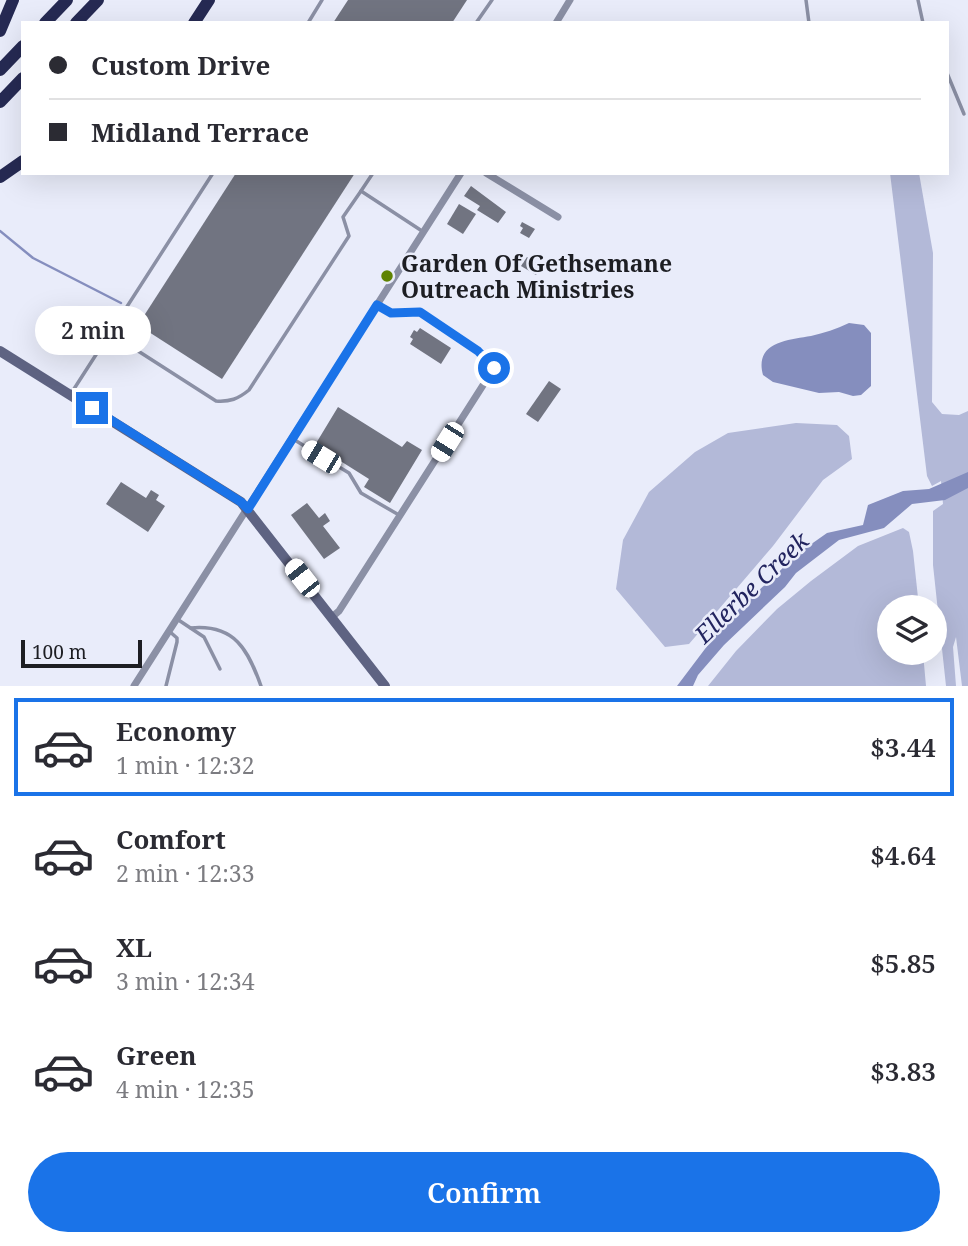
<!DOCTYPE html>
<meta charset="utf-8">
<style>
body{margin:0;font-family:"Noto Serif",serif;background:#f7f7f7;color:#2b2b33;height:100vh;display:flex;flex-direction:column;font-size:26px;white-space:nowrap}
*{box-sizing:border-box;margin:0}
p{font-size:23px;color:#7c7c81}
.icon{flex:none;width:38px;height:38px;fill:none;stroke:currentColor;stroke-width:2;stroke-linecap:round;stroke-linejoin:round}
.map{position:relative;height:686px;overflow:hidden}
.sheet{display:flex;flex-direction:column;background:#fff;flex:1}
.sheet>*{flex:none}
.banner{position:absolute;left:21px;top:21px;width:928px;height:154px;border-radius:0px;box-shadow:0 7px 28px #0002;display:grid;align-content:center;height:154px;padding:0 28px;background:#fff}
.fabs{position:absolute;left:877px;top:595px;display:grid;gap:14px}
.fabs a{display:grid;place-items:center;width:70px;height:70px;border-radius:50%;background:#fff;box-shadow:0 7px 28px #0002;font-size:35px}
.scale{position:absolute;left:21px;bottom:18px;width:121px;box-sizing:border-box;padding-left:7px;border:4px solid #1d1e23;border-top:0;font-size:19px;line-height:24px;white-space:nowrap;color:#1d1e23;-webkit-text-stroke:5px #e9ecfa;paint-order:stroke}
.end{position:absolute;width:32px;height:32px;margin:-16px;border:9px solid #1a73e8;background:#fff;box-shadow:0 0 0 4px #fff}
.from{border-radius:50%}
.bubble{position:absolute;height:49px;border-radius:24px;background:#fff;box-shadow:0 7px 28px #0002;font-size:23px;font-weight:600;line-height:49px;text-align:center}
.car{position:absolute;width:21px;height:42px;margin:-21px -10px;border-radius:9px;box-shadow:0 0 5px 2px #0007;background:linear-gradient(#fff 24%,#345 0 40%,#fff 0 76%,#345 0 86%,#fff 0)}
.banner b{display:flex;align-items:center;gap:24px;height:66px;font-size:26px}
.banner b+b{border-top:2px solid #e1e1e2}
.banner i{width:18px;height:18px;background:#2b2b33}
ul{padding:12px 0 0;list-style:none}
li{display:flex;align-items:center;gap:21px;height:98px;margin:0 14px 10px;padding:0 14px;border:4px solid transparent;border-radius:0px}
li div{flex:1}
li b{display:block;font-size:26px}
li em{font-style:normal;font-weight:600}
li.active{border-color:#1a73e8}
li>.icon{width:63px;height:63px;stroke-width:1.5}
.cta{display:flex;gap:14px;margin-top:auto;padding:14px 28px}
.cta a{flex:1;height:80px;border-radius:42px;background:#1a73e8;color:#fff;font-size:28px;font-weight:600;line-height:80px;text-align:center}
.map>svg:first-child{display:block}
.green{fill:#b3b9d8}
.water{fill:#858ebe}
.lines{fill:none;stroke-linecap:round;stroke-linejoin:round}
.stream{stroke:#858ebe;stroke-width:2.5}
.building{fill:#717481}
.lane{stroke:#8b90a5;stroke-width:3.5}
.street{stroke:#8b90a5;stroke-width:7}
.secondary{stroke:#5e6382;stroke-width:10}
.highway{stroke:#262a53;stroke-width:12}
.route{stroke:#1a73e8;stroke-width:9}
.poi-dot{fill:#5f8301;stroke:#e9ecfa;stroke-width:2.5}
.labels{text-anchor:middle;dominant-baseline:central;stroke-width:5;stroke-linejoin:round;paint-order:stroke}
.poi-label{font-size:23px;font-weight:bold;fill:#1d1e23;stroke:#e9ecfa;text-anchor:start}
.water-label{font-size:24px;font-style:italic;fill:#22245f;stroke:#e9ecfa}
</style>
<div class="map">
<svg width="968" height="686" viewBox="0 0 968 686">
<rect width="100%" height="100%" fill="#e9ecfa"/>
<g class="green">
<path d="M 890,173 L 919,173 L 933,253 L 932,402 L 942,414 L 959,415 L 968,411 L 968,686 L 962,686 L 956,637 L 953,647 L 956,686 L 946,686 L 933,565 L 933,511 L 943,504 L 941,481 L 932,486 L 927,476 Z"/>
<path d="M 796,423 L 837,425 L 849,436 L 852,459 L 823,480 L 773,546 L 689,644 L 665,647 L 616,589 L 623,540 L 649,492 L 695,452 L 728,433 Z"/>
<path d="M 903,528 L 909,532 L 913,551 L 919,607 L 889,607 L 889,653 L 923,653 L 926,686 L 708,686 L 736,651 L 777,609 L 811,581 L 858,546 Z"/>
</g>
<g class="water">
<path d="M 849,323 L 864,325 L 871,333 L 871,386 L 861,395 L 853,396 L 839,392 L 819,393 L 773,382 L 763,375 C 754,342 788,340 811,336 C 824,333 836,329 849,323 Z"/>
<path d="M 968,472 L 968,488 L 945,500 L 912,504 L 884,528 L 839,540 L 796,573 L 785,587 L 724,645 L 698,675 L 693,686 L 677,686 L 714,637 L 740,608 L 800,552 L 827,533 L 863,525 L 868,505 L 903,491 L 929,489 Z"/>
</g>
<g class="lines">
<g class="stream">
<path d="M 0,231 L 33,258 L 121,303"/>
<path d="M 132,310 L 138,313"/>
</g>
</g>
<g class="building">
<path d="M 348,0 L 467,0 L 452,23 L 333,23 Z"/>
<path d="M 236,173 L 355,173 L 222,379 L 138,325 Z"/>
<path d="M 471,186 L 506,212 L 498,223 L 477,210 L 480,206 L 464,196 Z"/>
<path d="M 459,204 L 476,214 L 463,234 L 447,224 Z"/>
<path d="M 522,222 L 535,229 L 529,238 L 520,233 L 523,228 L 520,226 Z"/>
<path d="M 527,257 L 542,267 L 536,275 L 521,266 Z"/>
<path d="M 420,328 L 451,348 L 441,364 L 410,344 L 413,339 L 410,337 L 414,330 L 417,332 Z"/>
<path d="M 549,381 L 561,389 L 538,422 L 526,414 Z"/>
<path d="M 338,407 L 402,447 L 407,441 L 422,450 L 390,503 L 364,487 L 369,479 L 315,445 Z"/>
<path d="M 121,482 L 146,498 L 151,490 L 159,495 L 156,500 L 165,506 L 148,532 L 106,504 Z"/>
<path d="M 307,503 L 319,518 L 325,513 L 330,521 L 323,526 L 340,548 L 324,559 L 291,515 Z"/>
</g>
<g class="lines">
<g class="lane">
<path d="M 806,0 L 809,23"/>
<path d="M 918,0 L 923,23"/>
<path d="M 308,23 L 322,0"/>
<path d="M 476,23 L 492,0"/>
<path d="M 947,73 L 964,114"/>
<path d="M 373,173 L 361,191 L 422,231"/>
<path d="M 110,333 L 216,401 C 230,402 238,399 249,390 L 349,236 L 343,217 L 361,191"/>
<path d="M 72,392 L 213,173"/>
<path d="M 293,439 L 349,473 L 361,493 L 399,515"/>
<path d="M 177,619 L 204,637 L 220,669"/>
<path d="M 191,628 C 235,624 248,650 261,686"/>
<path d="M 166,686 L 177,642 L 177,638 L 169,631"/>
</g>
<g class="street">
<path d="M 556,23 L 570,0"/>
<path d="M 486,173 L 558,217"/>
<path d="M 332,617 L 339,611 L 494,368 L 478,351 L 420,312 L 391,313 L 377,305"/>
<path d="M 134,686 L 461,173"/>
</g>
<path class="secondary" d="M 0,351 L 241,502 L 385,686"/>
<g class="highway">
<path d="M 45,23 L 67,0"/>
<path d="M 76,23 L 98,0"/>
<path d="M 194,23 L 209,0"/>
<path d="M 0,31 L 13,0"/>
<path d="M 0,70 L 23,46"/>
<path d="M 0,102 L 23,78"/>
<path d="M 0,177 L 23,161"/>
</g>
</g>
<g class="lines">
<path class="route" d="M 92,408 L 241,502 L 248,509 L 377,305 L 391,313 L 420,312 L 478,351 L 494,368"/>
</g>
<circle class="poi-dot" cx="387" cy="276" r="7"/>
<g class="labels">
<g class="poi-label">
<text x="401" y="263">Garden Of Gethsemane<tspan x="401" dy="26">Outreach Ministries</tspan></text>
</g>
<g class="water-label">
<text transform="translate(751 587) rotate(-44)">Ellerbe Creek</text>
</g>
</g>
</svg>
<div class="fabs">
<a><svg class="icon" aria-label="layers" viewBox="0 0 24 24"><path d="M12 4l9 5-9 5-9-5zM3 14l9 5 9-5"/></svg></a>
</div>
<div class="scale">100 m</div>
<i class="end from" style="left:494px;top:368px"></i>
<i class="end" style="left:92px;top:408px"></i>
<div class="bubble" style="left:35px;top:306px;width:116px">2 min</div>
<i class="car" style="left:447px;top:442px;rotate:212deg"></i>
<i class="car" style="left:321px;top:457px;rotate:301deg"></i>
<i class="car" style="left:302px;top:578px;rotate:322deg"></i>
<div class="banner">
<b><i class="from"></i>Custom Drive</b>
<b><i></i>Midland Terrace</b>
</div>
</div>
<section class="sheet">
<ul>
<li class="active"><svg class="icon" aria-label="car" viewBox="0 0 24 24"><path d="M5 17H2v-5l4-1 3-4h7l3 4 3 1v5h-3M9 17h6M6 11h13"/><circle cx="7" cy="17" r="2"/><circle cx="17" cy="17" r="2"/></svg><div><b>Economy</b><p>1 min · 12:32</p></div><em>$3.44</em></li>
<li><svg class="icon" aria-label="car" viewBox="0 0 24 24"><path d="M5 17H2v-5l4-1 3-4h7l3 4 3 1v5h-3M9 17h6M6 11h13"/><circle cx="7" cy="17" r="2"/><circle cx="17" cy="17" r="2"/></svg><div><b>Comfort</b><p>2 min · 12:33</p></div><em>$4.64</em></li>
<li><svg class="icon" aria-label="car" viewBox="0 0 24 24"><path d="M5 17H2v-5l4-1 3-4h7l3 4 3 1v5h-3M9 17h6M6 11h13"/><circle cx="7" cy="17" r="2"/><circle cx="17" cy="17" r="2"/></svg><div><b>XL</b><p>3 min · 12:34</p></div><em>$5.85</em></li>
<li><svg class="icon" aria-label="car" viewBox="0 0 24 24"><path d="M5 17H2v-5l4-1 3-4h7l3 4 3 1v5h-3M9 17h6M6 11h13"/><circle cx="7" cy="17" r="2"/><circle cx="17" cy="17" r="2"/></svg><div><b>Green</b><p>4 min · 12:35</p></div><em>$3.83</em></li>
</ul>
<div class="cta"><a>Confirm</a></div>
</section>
